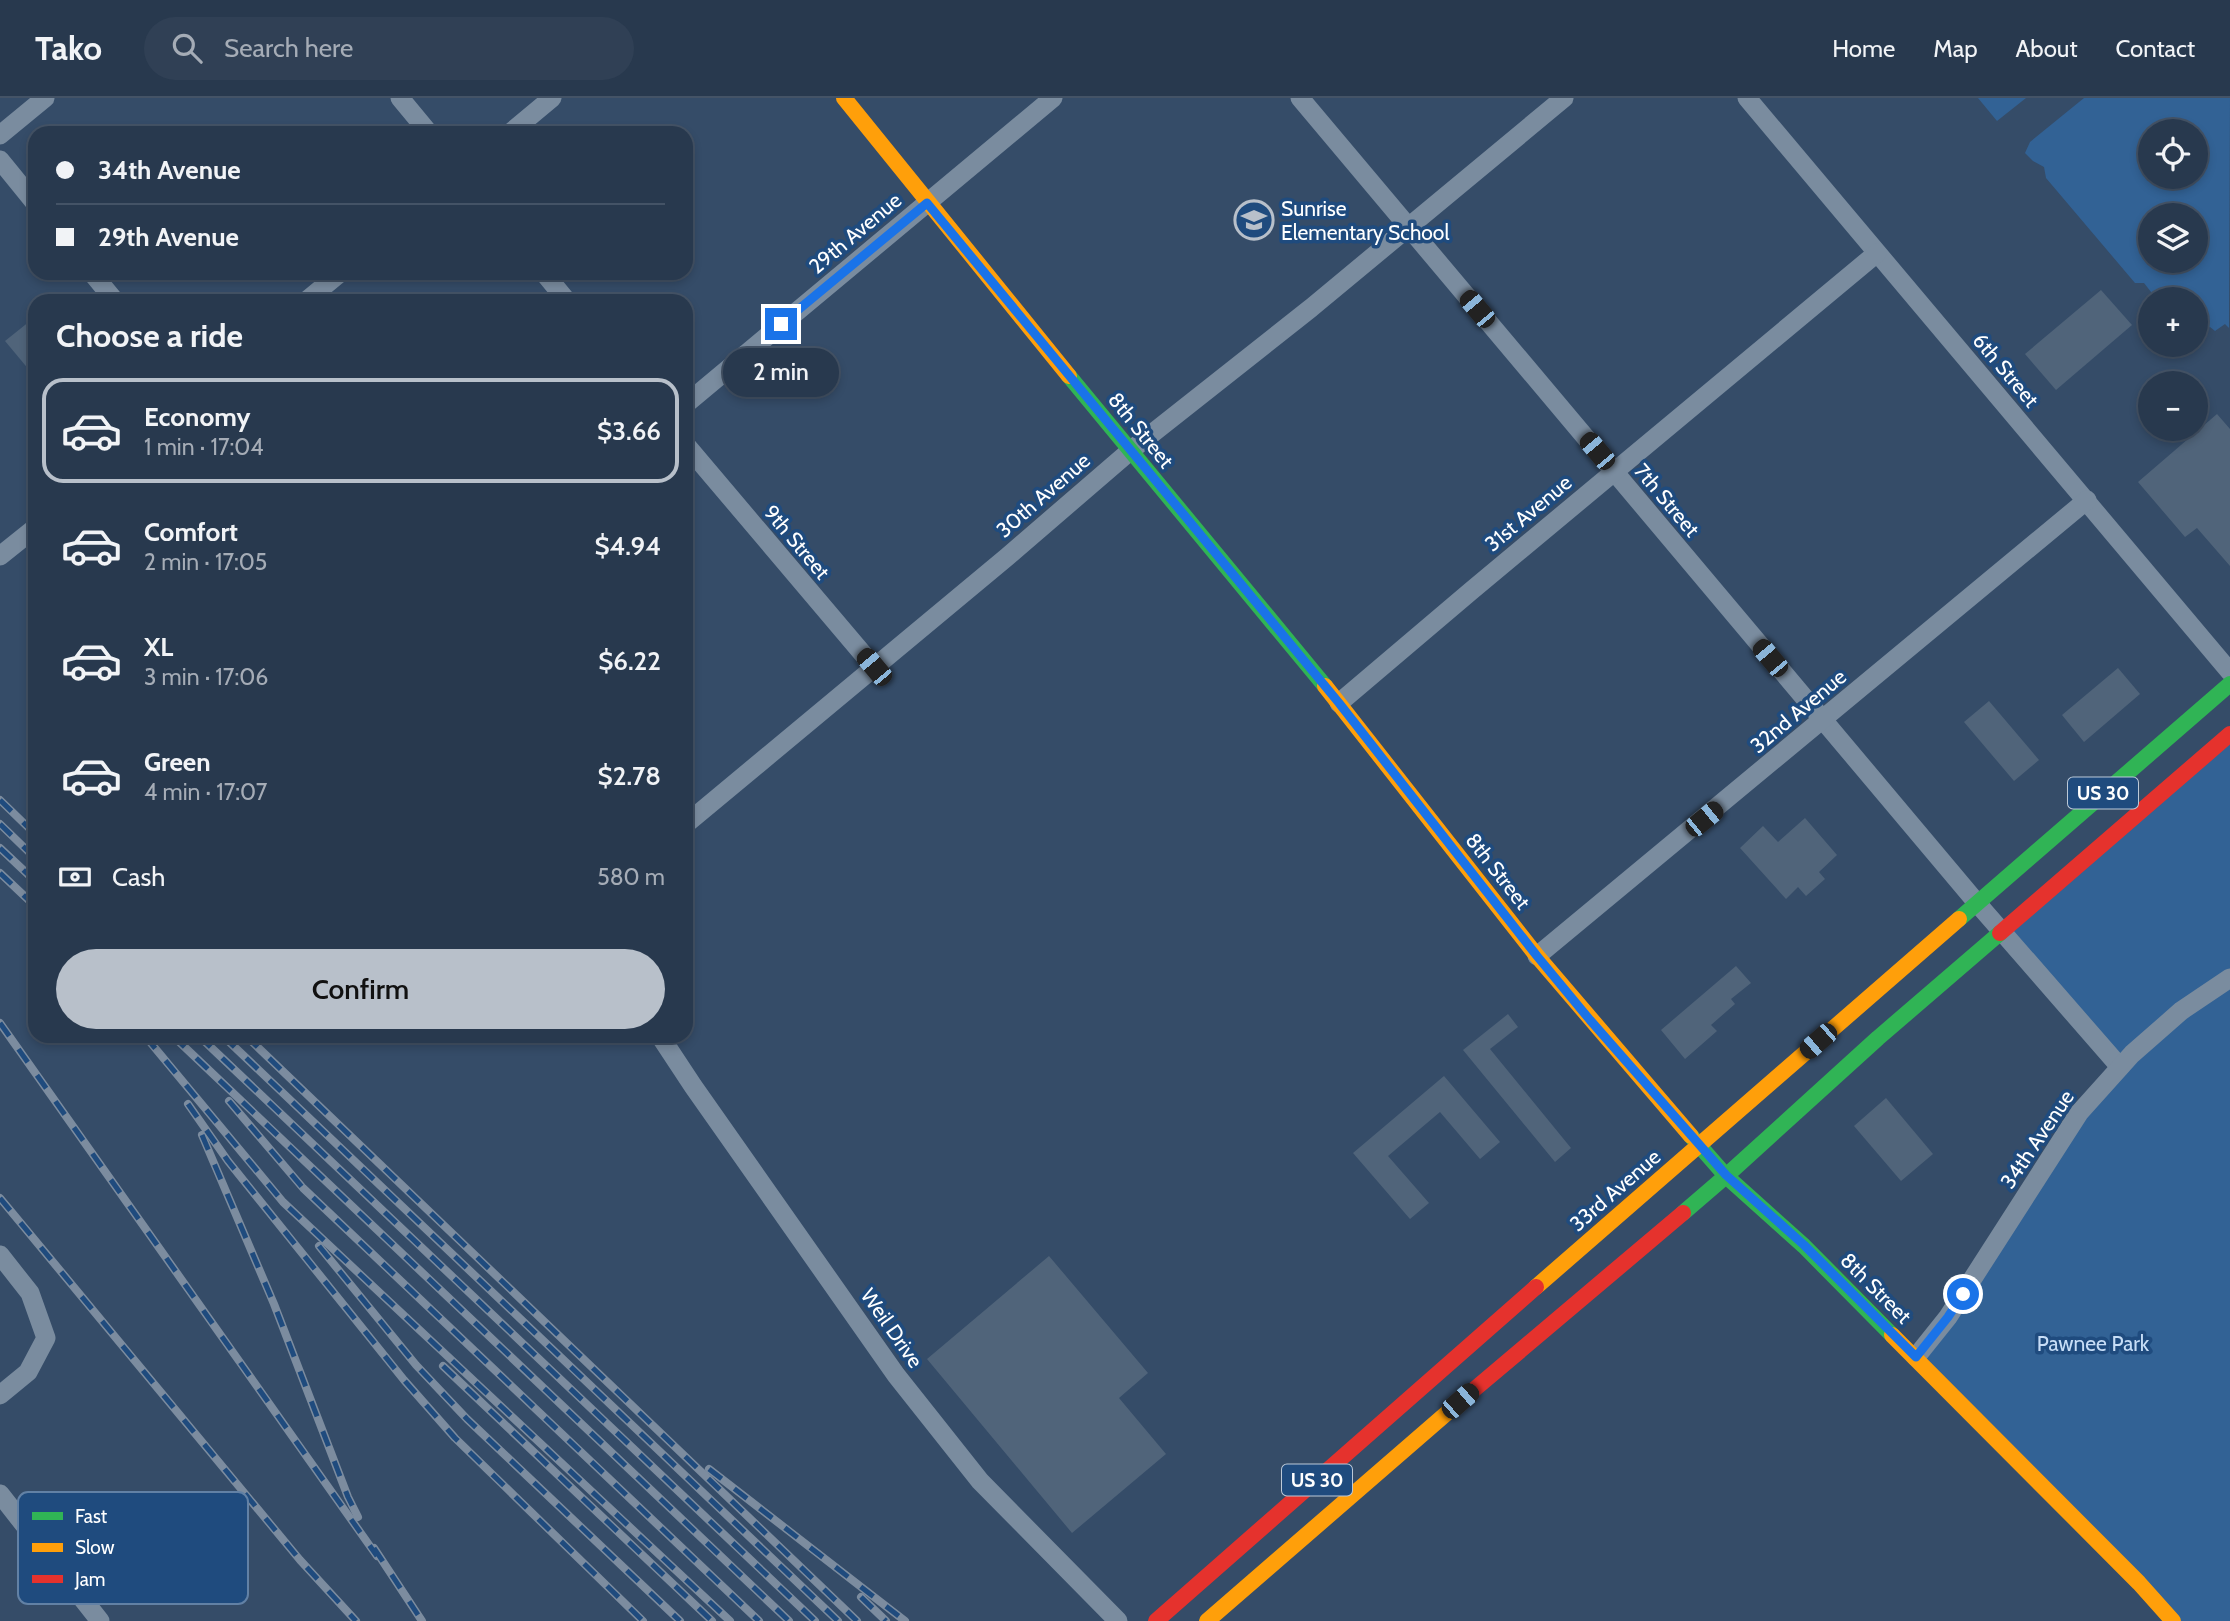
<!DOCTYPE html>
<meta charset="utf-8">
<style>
body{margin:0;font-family:Cabin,sans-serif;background:#304055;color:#f1f3f6;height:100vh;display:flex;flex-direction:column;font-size:26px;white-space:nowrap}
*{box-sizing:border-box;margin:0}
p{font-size:23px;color:#a5acb6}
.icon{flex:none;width:38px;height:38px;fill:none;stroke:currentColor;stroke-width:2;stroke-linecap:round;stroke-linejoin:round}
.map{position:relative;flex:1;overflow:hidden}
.sheet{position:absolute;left:28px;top:196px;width:665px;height:749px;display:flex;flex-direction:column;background:#28394e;border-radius:21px;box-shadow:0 4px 10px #0003,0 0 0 2px #445366}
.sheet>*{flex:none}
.hud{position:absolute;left:28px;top:28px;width:665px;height:154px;border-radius:21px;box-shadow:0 4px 10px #0003,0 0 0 2px #445366;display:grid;align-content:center;height:154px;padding:0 28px;background:#28394e}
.buttons{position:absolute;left:2138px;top:21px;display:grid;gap:14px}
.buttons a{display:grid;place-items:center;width:70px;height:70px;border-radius:50%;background:#28394e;box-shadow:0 4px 10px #0003,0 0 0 2px #445366;font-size:35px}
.end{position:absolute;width:32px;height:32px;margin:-16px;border:9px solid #1a73e8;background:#fff;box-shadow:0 0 0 4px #fff}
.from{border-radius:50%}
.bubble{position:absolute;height:49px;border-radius:24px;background:#28394e;box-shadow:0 4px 10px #0003,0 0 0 2px #445366;font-size:23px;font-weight:600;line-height:49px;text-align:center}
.car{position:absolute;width:21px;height:42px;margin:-21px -10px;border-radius:9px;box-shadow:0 0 5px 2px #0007;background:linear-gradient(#222 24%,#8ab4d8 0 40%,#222 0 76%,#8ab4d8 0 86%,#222 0)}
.hud b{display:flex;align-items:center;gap:24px;height:66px;font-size:26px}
.hud b+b{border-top:2px solid #445366}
.hud i{width:18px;height:18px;background:#f1f3f6}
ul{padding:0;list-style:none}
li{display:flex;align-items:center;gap:21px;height:105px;margin:0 14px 10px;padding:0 14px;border:4px solid transparent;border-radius:21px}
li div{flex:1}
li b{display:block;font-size:26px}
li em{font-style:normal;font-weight:600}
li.on{border-color:#b8c0ca}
li>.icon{width:63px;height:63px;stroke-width:1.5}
h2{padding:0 28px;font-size:32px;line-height:84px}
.pay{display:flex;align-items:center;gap:18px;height:77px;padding:0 28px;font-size:26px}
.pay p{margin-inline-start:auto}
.cta{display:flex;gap:14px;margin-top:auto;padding:14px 28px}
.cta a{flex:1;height:80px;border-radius:42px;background:#b8c0ca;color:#111;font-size:28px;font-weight:600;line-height:80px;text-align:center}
header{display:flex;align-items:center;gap:42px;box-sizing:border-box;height:98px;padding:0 35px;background:#28394e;border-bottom:2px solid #445366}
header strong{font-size:33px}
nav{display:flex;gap:38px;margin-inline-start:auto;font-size:24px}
.search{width:490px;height:63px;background:#304055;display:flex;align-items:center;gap:18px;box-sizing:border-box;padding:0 24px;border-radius:38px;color:#a5acb6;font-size:26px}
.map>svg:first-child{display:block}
.green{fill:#326295;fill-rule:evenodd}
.building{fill:#50647a}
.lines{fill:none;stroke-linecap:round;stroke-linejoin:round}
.street{stroke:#7a8c9f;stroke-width:19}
.fast{stroke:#30b455;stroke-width:16}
.slow{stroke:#ff9f0a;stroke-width:16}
.jam{stroke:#e5322d;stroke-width:16}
.rail-casing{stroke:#7c8c9f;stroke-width:8}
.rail{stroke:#1f4b7e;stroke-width:5;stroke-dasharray:16;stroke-linecap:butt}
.route{stroke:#1a73e8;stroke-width:9}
.labels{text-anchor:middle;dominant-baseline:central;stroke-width:7;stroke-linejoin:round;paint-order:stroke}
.shield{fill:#1f4b7e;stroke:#bcc9d8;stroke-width:2}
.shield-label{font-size:19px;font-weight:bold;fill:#fff}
.poi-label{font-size:21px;fill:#fff;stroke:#1f4b7e;text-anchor:start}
.street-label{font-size:21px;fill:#fff;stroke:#1f4b7e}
.park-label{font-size:21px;fill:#c7ddf6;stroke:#1f4b7e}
.key{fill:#1f4b7e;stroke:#6281a5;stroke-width:2}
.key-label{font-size:19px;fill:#fff}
</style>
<header>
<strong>Tako</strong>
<div class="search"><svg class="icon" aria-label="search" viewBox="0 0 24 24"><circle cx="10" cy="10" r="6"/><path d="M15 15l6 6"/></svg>Search here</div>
<nav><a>Home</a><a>Map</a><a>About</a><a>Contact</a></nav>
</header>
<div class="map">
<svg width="2230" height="1523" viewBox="0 0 2230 1523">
<rect width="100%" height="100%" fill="#354c68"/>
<g class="green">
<path d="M 1978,0 L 2026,0 L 1997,23 Z"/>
<path d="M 2084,0 L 2230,0 L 2229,230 L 2225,226 L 2215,233 L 2210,229 L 2203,231 L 2196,227 L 2196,201 L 2152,201 L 2155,199 L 2144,185 L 2135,185 L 2046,80 L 2044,69 L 2033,63 L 2025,55 L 2030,44 ZM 2196,33 L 2196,79 L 2151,79 L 2151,33 ZM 2196,117 L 2196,163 L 2151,163 L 2151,117 Z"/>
<path d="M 2230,635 L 2230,1523 L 2173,1523 L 1916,1259 L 2120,969 L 2001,833 Z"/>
</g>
<g class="building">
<path d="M 2101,192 L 2132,227 L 2056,292 L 2025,256 Z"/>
<path d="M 35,219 L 35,279 L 5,243 Z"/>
<path d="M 2217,316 L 2230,331 L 2230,468 L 2197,430 L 2185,439 L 2138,384 Z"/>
<path d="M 2118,570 L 2140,596 L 2084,644 L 2062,617 Z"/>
<path d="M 1989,603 L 2039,662 L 2014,683 L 1964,624 Z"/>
<path d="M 1805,720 L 1837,757 L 1819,774 L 1825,781 L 1806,798 L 1798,789 L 1786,801 L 1740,750 L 1763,728 L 1778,744 Z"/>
<path d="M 1736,868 L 1751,885 L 1731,901 L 1735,906 L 1711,927 L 1717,933 L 1685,961 L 1661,932 Z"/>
<path d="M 1508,916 L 1518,929 L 1490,951 L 1571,1050 L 1555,1064 L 1463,952 Z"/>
<path d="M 1444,978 L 1500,1044 L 1480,1061 L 1440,1014 L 1388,1058 L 1429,1105 L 1410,1121 L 1353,1055 Z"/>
<path d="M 1886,1000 L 1933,1056 L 1901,1083 L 1854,1028 Z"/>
<path d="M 1049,1158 L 1148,1275 L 1119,1300 L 1166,1356 L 1072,1435 L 927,1261 Z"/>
</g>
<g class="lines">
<g class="street">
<path d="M 400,0 L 429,35"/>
<path d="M 1300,0 L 1977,805 L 2120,969"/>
<path d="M 1747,0 L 2230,574"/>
<path d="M 510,35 L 552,0"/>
<path d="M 0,37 L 45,0"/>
<path d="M 0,62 L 35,105"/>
<path d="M 92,175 L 115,203"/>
<path d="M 544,175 L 567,203"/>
<path d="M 306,203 L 340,175"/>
<path d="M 686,306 L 1053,0"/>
<path d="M 686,347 L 874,569"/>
<path d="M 0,458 L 35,430"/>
<path d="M 1339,605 L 1471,493 L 1877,155"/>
<path d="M 686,726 L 1007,459 L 1130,353 L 1311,210 L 1564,0"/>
<path d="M 1537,858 L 2087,402"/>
<path d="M 660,938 L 693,988 L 896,1277 L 980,1383 L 1118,1523"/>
<path d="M 0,1157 L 30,1195 L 46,1240 L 28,1274 L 0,1297"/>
<path d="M 1916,1259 L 1948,1219 L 2079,1015 L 2132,956 L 2181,913 L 2230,880"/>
<path d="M 0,1396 L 100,1523"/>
</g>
<g class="fast">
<path d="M 1069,278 L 1325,588"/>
<path d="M 1959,821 L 2230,586"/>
<path d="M 1691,1038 L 1726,1078 L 1804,1148 L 1892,1237"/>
<path d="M 1683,1115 L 1726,1078 L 1878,940 L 2000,835"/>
</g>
<g class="slow">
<path d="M 844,0 L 1069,278"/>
<path d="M 1325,588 L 1537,858 L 1691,1038"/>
<path d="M 1536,1189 L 1959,821"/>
<path d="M 1892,1237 L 2139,1485 L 2173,1523"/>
<path d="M 1207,1523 L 1470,1295"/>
</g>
<g class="jam">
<path d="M 2000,835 L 2230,636"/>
<path d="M 1470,1295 L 1683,1115"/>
<path d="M 1156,1523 L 1536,1189"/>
</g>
<g class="rail-casing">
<g id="rail">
<path d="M 0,702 L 35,736"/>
<path d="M 0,726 L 35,760"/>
<path d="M 0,750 L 35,783"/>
<path d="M 0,775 L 35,808"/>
<path d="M 0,925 L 377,1458"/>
<path d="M 145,938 L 283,1104 L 730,1523"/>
<path d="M 173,938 L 789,1523"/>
<path d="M 199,938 L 815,1523"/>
<path d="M 223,938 L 838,1523"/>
<path d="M 246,938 L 857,1523"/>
<path d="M 229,1003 L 303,1090 L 759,1523"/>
<path d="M 188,1006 L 228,1063 L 404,1282 L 455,1340 L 643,1523"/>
<path d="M 202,1037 L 274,1206 L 348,1399 L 358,1419"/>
<path d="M 0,1100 L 300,1462 L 356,1523"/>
<path d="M 319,1148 L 416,1267 L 467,1321 L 680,1523"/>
<path d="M 443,1268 L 712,1523"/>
<path d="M 709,1371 L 905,1523"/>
<path d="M 374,1450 L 422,1523"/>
<path d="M 861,1499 L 886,1523"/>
</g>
</g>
<use href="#rail" class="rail"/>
</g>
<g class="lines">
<path class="route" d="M 781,226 L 927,105 L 1339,605 L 1537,858 L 1590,922 L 1726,1077 L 1804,1147 L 1916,1259 L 1948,1219 L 1963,1196"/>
</g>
<defs>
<g id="school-ring" transform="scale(2.0125)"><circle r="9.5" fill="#1f4b7e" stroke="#b8c0ca" stroke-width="1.5"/><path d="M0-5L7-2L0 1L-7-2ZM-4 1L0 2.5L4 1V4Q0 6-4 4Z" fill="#b8c0ca"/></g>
</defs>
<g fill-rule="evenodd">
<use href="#school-ring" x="1254" y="122"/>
</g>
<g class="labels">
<g class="shield">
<rect x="2068" y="679.5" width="70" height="31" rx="5"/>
<rect x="1282" y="1366.5" width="70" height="31" rx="5"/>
</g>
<g class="shield-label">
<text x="2103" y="695">US 30</text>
<text x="1317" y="1382">US 30</text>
</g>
<g class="poi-label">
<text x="1281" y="110">Sunrise<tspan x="1281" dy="24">Elementary School</tspan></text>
</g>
<g class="street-label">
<text transform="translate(855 135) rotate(-40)">29th Avenue</text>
<text transform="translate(2006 272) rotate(50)">6th Street</text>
<text transform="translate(1141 332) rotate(51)">8th Street</text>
<text transform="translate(1043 397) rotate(-41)">30th Avenue</text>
<text transform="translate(1667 402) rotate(50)">7th Street</text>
<text transform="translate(1528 415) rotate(-40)">31st Avenue</text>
<text transform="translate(797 444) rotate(50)">9th Street</text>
<text transform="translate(1798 613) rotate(-40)">32nd Avenue</text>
<text transform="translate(1498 773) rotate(52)">8th Street</text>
<text transform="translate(2037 1041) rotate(-56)">34th Avenue</text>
<text transform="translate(1615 1092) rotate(-41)">33rd Avenue</text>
<text transform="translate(1876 1190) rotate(45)">8th Street</text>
<text transform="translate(892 1230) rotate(55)">Weil Drive</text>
</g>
<g class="park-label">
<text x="2093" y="1245">Pawnee Park</text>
</g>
</g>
<rect x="18" y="1394" width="230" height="112" rx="10" class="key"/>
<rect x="32" y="1414" width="31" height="8" fill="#30b455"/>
<rect x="32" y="1445" width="31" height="9" fill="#ff9f0a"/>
<rect x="32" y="1477" width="31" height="8" fill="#e5322d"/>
<g class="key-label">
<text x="75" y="1425">Fast</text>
<text x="75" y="1456">Slow</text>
<text x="75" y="1488">Jam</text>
</g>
</svg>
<div class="buttons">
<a><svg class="icon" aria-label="locate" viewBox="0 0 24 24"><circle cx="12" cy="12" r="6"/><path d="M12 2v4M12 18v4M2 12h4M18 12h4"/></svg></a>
<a><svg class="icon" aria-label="layers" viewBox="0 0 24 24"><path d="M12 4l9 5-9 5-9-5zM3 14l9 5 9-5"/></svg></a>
<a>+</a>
<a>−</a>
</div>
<i class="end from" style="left:1963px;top:1196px"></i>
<i class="end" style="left:781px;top:226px"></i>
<div class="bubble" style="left:723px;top:250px;width:116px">2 min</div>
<i class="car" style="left:1477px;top:211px;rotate:320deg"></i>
<i class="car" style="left:1597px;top:353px;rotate:320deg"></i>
<i class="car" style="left:1770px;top:560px;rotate:320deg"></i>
<i class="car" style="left:874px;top:569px;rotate:320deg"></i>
<i class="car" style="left:1704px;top:721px;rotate:51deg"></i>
<i class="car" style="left:1818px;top:943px;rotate:229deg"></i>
<i class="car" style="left:1460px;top:1303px;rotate:49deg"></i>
<div class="hud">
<b><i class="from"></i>34th Avenue</b>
<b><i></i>29th Avenue</b>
</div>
<section class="sheet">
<h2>Choose a ride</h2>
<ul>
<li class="on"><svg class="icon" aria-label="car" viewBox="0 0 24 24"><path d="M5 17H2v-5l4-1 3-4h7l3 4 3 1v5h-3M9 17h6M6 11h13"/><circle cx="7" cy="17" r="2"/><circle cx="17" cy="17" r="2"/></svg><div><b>Economy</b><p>1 min · 17:04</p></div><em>$3.66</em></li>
<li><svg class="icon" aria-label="car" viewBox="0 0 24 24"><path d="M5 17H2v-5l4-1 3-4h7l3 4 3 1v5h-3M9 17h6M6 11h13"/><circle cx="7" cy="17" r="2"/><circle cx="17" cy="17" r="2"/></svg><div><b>Comfort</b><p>2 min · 17:05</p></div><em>$4.94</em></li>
<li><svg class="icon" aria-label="car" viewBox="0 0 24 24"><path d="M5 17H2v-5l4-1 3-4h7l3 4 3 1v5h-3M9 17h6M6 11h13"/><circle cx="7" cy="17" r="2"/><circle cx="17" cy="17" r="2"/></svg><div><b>XL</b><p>3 min · 17:06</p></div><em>$6.22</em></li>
<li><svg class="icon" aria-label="car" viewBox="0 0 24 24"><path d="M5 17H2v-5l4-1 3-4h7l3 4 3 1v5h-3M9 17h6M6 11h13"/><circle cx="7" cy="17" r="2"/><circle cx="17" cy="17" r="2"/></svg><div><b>Green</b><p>4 min · 17:07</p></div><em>$2.78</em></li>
</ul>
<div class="pay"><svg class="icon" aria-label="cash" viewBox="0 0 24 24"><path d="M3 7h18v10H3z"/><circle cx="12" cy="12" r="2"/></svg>Cash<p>580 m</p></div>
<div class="cta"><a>Confirm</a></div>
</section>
</div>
